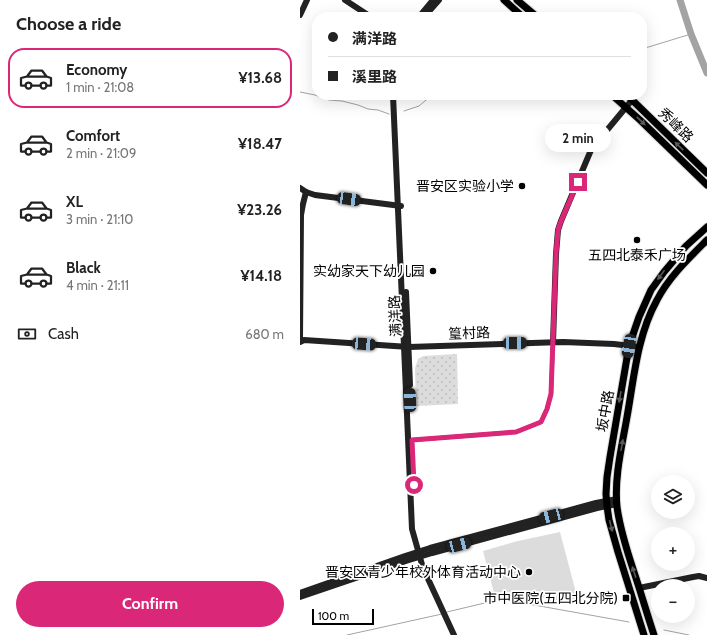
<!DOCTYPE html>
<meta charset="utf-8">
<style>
body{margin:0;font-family:Cabin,"Noto Sans SC",sans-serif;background:#f6f6f6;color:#222;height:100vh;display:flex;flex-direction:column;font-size:15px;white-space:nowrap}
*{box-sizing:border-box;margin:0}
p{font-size:13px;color:#767676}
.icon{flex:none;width:22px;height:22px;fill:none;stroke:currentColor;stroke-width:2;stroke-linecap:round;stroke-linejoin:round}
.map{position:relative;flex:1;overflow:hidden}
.details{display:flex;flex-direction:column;background:#fff;width:300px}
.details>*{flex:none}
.guide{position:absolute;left:12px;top:12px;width:335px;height:88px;border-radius:16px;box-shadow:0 4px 16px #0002;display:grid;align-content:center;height:88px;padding:0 16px;background:#fff}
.tools{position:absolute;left:351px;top:475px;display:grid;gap:8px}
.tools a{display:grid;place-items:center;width:44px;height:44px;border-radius:50%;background:#fff;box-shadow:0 4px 16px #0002;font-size:20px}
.scale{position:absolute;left:12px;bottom:10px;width:62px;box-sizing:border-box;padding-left:4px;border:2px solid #000;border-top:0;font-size:11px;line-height:14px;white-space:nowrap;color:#000;-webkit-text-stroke:3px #fff;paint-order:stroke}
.end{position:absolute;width:18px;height:18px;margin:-9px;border:5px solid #db2777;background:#fff;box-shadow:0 0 0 2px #fff}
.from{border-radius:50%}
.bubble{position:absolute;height:28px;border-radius:14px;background:#fff;box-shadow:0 4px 16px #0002;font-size:13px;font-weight:700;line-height:28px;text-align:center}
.car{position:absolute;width:12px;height:24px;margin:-12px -6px;border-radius:5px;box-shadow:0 0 3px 1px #0007;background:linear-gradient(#222 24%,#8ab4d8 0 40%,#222 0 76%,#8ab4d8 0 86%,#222 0)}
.guide b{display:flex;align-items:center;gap:14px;height:38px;font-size:15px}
.guide b+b{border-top:1px solid #e0e0e0}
.guide i{width:10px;height:10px;background:#222}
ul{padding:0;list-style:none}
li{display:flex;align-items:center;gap:12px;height:60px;margin:0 8px 6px;padding:0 8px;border:2px solid transparent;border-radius:16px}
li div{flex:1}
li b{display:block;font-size:15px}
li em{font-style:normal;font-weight:700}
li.selected{border-color:#db2777}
li>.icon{width:36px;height:36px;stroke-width:1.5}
h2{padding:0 16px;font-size:18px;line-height:48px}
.pay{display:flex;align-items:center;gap:10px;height:44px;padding:0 16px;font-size:15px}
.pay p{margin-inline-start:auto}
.button{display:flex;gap:8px;margin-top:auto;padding:8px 16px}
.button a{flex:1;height:46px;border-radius:24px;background:#db2777;color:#fff;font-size:16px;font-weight:700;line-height:46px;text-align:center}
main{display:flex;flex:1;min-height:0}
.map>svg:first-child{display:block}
.grass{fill:#dcdcdc}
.garden{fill:url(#garden-dots)}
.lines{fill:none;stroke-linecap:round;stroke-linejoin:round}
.stream{stroke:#a3a3a3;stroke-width:1}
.river{stroke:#a3a3a3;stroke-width:7}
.primary-casing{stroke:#dbdbdb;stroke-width:9}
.street{stroke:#555;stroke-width:4}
.secondary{stroke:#222;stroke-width:6}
.primary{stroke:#000;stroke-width:7}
.oneway{fill:#595959}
.route{stroke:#db2777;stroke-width:5}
.poi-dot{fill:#000;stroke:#fff;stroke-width:1.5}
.labels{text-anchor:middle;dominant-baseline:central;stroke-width:3.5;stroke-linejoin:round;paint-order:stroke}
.street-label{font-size:14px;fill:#000;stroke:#fff}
.poi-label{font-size:14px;fill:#000;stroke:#fff;text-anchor:end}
</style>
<main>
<section class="details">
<h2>Choose a ride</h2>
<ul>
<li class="selected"><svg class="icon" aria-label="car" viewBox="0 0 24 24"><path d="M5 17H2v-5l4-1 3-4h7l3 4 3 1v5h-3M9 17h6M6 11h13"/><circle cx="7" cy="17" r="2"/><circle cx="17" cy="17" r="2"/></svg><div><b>Economy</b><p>1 min · 21:08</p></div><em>¥13.68</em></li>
<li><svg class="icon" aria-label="car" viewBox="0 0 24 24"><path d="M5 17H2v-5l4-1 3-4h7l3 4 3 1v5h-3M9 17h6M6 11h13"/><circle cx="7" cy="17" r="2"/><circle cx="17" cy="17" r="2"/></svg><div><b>Comfort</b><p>2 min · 21:09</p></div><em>¥18.47</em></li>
<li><svg class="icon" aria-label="car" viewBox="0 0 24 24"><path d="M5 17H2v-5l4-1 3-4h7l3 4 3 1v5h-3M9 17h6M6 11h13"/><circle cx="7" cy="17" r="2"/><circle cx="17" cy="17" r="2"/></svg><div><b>XL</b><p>3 min · 21:10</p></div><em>¥23.26</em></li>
<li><svg class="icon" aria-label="car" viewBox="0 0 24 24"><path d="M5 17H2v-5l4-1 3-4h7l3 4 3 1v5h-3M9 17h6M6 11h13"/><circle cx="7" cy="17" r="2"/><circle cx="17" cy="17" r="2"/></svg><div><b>Black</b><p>4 min · 21:11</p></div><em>¥14.18</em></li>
</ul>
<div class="pay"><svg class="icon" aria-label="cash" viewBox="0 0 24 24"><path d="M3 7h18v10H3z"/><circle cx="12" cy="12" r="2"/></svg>Cash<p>680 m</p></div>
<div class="button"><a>Confirm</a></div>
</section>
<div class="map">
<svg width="407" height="635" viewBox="0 0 407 635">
<defs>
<pattern id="garden-dots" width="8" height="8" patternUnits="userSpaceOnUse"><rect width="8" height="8" fill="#dcdcdc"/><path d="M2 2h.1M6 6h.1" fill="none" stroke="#bbb" stroke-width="1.8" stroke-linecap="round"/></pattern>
</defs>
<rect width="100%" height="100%" fill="#fff"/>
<path class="grass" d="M 260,532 L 279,604 L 214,593 L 194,593 L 183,551 L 218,541 Z"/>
<path class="garden" d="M 157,354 L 158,404 L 116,406 L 115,368 L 118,359 L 123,356 Z"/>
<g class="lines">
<g class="stream">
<path d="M 342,49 L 391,34"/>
<path d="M 0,92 L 15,95 L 29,100 L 42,101 L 58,105 L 68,109 L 78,110 L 89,114"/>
<path d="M 104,111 L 119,106 L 132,95"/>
<path d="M 147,612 L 193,601 L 206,600 L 329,622"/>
<path d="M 364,630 L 389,635"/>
<path d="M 47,635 L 142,614"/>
</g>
<path class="river" d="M 380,0 L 391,34 L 407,73"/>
<g class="primary-casing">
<g id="primary">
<path d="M 204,0 L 223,17"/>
<path d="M 217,0 L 237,17"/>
<path d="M 312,95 L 340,120 L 407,185"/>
<path d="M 327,95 L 407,173"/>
<path d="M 344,635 L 318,552 L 309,520 L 307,506 L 306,494 L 307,477 L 310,457 L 329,346 L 339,317 L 351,290 L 364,272 L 386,246 L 407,227"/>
<path d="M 354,635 C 347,614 341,593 334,572 C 327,551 320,529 317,507 C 314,477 322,446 327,417 C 334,378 337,336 357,300 C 369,277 388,259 407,240"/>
</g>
</g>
<path class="street" d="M 112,440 L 216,432 L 241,422 L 247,409 L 251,394 L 253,342"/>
<g class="secondary">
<path d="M 45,0 L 71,17"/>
<path d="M 0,15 L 7,0"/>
<path d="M 119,17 L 133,0"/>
<path d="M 124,17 L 139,0"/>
<path d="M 93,95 L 112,529 L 123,568 L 154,635"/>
<path d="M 0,188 L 6,192 L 15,195 L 101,206"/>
<path d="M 106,292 L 110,385"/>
<path d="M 0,338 L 1,215 L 3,204 L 6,192"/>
<path d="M 0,342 L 4,340 L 109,347 L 263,342 L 314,344 L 339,347"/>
<path d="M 253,342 L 256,254 L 258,230 L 261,221 L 291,150 L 298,141 L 332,100"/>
<path d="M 339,588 L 393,577 L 399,576 L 407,578"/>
<path d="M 0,593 L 105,556 L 130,548 L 296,503 L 317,499"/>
<path d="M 0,597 L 106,561 L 132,553 L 297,508 L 317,504"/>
</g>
<use href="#primary" class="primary"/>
</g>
<defs><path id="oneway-solid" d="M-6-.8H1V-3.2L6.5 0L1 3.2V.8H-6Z"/></defs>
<g class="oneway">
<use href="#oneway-solid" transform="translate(341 121) rotate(43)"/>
<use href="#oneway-solid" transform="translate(379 146) rotate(-136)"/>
<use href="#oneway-solid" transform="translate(361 275) rotate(126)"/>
<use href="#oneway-solid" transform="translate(320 397) rotate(100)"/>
<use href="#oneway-solid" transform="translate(322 445) rotate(-80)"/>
<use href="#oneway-solid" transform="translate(311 526) rotate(76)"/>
<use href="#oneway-solid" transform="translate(334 572) rotate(-108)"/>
</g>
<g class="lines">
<path class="route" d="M 114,485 L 112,440 L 216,432 L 241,422 L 247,409 L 251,394 L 256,254 L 258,230 L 261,221 L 278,182"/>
</g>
<g class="poi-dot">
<circle cx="222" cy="186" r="4"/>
<circle cx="337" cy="240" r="4"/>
<circle cx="133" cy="271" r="4"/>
<circle cx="229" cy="572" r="4"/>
<rect x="322" y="594" width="8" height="8" rx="2"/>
</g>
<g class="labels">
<g class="street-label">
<text transform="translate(376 125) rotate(44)">秀峰路</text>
<text transform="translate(95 316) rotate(-93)">满洋路</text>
<text transform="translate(169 333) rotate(-2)">篁村路</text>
<text transform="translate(305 411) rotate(-80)">坂中路</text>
</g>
<g class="poi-label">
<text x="214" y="186">晋安区实验小学</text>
<text x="337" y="255" text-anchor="middle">五四北泰禾广场</text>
<text x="125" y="271">实幼家天下幼儿园</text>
<text x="221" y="572">晋安区青少年校外体育活动中心</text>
<text x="318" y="598">市中医院(五四北分院)</text>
</g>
</g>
</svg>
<div class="tools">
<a><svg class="icon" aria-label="layers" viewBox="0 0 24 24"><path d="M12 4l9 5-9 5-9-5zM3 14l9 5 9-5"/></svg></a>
<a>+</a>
<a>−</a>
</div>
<div class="scale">100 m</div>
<i class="end from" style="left:114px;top:485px"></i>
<i class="end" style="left:278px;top:182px"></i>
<div class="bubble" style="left:245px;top:124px;width:66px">2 min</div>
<i class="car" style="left:49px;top:199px;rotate:98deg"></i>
<i class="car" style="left:215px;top:343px;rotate:89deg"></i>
<i class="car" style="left:64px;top:344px;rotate:94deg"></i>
<i class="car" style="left:329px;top:346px;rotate:190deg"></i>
<i class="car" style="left:110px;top:400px;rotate:358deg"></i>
<i class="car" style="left:251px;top:516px;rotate:255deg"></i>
<i class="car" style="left:159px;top:545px;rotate:75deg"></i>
<div class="guide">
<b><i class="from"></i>满洋路</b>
<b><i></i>溪里路</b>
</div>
</div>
</main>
